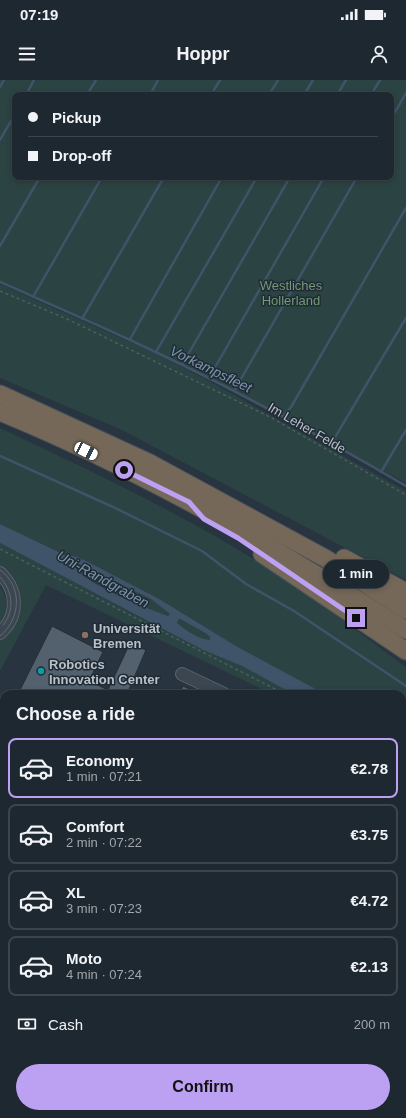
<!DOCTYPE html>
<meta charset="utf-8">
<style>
body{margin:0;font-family:Helvetica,sans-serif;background:#2b343c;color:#f1f3f6;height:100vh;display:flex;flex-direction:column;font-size:15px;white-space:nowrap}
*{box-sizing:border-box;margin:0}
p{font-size:13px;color:#a1a6ab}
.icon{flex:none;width:22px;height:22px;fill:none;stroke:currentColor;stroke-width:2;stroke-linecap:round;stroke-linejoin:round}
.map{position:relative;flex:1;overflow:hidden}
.drawer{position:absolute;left:0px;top:610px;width:406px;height:428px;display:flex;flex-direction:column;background:#1e2830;border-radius:12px 12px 0 0;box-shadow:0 2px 6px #0003,0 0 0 1px #3c444c}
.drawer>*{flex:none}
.top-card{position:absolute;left:12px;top:12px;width:382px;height:88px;border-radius:8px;box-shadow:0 2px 6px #0003,0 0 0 1px #3c444c;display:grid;align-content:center;height:88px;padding:0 16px;background:#1e2830}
.end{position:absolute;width:18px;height:18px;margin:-9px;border:5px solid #bca0f2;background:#111;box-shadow:0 0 0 2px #111}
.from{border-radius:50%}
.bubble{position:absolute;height:28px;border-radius:14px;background:#1e2830;box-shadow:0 2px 6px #0003,0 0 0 1px #3c444c;font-size:13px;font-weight:800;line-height:28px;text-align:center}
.car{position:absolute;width:12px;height:24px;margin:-12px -6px;border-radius:5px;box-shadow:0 0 3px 1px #0007;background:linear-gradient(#fff 24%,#345 0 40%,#fff 0 76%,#345 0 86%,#fff 0)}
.top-card b{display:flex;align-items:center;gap:14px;height:38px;font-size:15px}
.top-card b+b{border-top:1px solid #3c444c}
.top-card i{width:10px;height:10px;background:#f1f3f6}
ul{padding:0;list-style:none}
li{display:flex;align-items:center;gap:12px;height:60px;margin:0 8px 6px;padding:0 8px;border:2px solid #3c444c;border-radius:8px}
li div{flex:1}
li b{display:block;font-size:15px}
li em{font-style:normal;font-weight:800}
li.current{border-color:#bca0f2}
li>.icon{width:36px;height:36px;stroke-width:1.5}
h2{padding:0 16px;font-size:18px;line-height:48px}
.pay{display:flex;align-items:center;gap:10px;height:44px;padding:0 16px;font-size:15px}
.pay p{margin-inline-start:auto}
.cta{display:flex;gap:8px;margin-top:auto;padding:8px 16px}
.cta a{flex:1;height:46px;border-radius:24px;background:#bca0f2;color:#111;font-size:16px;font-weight:800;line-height:46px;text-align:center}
.status{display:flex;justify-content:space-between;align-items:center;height:28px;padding:0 20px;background:#1e2830;direction:ltr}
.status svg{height:11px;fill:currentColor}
header{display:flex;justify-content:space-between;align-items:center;height:52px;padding:0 16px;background:#1e2830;font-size:18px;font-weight:800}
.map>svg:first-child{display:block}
.green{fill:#2b4342;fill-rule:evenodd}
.water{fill:#3f5468;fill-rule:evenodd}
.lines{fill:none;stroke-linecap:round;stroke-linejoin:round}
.stream{stroke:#3f5468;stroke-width:2.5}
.building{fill:#53606d;stroke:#222d37}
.minor-casing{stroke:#59646d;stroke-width:14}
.highway-casing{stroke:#46515a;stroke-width:19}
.path{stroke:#4a5f5f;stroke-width:1.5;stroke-dasharray:3 3;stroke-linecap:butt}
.minor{stroke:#3c4650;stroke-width:12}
.highway{stroke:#756859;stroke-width:17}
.tram{stroke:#5e6b77;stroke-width:1}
.route{stroke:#bca0f2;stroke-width:5}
.education-dot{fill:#8d6e63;stroke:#202b35;stroke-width:1.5}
.culture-dot{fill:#0f9aa8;stroke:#202b35;stroke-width:1.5}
.labels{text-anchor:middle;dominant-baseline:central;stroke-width:3;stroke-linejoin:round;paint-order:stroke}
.park-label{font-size:13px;fill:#719a76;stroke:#202b35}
.street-label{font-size:13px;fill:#b8c1ca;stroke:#202b35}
.poi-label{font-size:13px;font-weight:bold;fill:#b8c1ca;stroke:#202b35;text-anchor:start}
.water-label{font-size:14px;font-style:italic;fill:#7b95ab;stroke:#202b35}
</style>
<div class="status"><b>07:19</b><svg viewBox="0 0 49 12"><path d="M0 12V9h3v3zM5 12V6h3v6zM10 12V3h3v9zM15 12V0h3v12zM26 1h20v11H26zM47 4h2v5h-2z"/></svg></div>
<header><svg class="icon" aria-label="menu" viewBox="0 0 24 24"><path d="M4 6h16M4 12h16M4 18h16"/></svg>Hoppr<svg class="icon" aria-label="person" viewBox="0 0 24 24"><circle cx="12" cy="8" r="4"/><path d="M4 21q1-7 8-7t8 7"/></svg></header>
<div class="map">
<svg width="406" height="1038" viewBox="0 0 406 1038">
<rect width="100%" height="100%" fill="#283540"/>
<g class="green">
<path d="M 0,0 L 406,0 L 406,403 L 167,278 L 0,201 ZM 15,15 L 391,15 L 391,97 L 15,97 Z"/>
<path d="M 0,204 L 155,273 L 209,301 L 406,411 L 406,500 L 122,350 L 0,298 Z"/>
<path d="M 0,348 C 79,385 157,422 232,466 C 294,502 349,545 406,587 L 406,657 L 402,655 L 402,614 L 325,614 L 236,566 L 161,520 L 96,486 L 78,477 L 65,475 L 0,444 Z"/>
<path d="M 0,463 L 203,570 L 242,586 L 293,614 L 272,614 L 46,505 L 0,591 L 0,560 C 17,551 24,521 16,504 C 13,496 7,492 0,486 Z"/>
<path d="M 76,483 L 151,519 L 170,534 L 168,536 C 146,528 87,505 75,486 Z"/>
<path d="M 0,506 C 9,521 9,529 0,544 Z"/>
<path d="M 180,539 L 207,554 L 211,557 L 210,560 C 198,559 187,550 177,543 L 178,540 Z"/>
<path d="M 0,649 L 4,651 L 4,747 L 0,745 Z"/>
<path d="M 4,777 L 4,836 L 0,834 L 0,786 Z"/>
<path d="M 0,912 L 4,914 L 4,947 L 0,945 Z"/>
<path d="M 0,956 L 4,958 L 4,985 L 0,983 Z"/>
<path d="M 0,993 L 4,995 L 4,1021 L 0,1019 Z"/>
<path d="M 69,1034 L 82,1034 L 90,1038 L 66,1038 Z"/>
<path d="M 104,1034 L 150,1034 L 158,1038 L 113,1038 Z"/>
<path d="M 179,1034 L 247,1034 L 256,1038 L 187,1038 Z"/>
</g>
<g class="water">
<path d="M 0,444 L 65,475 L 78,477 L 96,486 L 161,520 L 236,566 L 325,614 L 293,614 L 242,586 L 203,570 L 0,463 ZM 76,483 L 151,519 L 170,534 L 168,536 C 146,528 87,505 75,487 ZM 180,539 L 207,554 L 210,557 L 210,560 C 198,559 186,550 177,543 L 178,540 Z"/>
<path d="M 402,670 L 406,673 L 406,688 L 402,686 Z"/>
<path d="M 82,1034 L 104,1034 L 113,1038 L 90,1038 Z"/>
</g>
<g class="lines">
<g class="stream">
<path d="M 0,7 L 4,0"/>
<path d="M 26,15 L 34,0"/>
<path d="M 87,15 L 96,0"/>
<path d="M 150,15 L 158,0"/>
<path d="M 211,15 L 220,0"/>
<path d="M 269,15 L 278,0"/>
<path d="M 304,15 L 313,0"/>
<path d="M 337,15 L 346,0"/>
<path d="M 371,15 L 380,0"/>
<path d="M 391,39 L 406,13"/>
<path d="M 0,60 L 15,34"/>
<path d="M 0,166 L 40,97"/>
<path d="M 0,202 C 43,221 87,240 130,260 C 225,304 316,353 406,406"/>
<path d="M 33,217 L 102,97"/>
<path d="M 82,239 L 164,97"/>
<path d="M 130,259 L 222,97"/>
<path d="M 156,272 L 257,97"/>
<path d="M 182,285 L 290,97"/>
<path d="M 209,298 L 324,97"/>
<path d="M 234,311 L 357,97"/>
<path d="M 283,336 L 291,327 L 406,128"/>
<path d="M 331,364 L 406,238"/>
<path d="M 0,376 L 113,427 L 202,471 L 246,504 L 294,531 L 406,606"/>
<path d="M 381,392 L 406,350"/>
</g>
</g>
<g class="building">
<path d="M 52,546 L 103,572 L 89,601 L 108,610 L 130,563 L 146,570 L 127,614 L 18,614 Z"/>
<path d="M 183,606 L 200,614 L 179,614 Z"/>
</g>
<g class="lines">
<g class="minor-casing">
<g id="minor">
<path d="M 0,493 C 18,510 19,536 0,553"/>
<path d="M 182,594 L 224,614"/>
<path d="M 0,632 L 4,635"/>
<path d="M 402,834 L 406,836"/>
<path d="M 0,950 L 4,952"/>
<path d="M 402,998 L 406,990"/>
<path d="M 169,1034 L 178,1038"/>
<path d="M 53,1038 L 55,1034"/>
<path d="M 382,1038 L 384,1034"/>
</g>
</g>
<g class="highway-casing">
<g id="highway">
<path d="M 0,314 L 150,383 L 325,478 L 406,530"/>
<path d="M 0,332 C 141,390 277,468 406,550"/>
<path d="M 262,474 L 406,571"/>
<path d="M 344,478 L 406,512"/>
</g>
</g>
<g class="path">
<path d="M 0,211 L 67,239 L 272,338 L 406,415"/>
<path d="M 0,469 L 285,614"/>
<path d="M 0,618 L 4,620"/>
<path d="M 402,690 L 406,693"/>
<path d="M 0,884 L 4,886"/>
<path d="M 402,886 L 406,878"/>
<path d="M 0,920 L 4,922"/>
<path d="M 229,1034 L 237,1038"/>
<path d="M 326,1038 L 328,1034"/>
</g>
<use href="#minor" class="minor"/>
<use href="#highway" class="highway"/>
<g class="tram">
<path d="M 0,490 C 23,506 21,539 0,556"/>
<path d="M 0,497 C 13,511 15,531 3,545"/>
</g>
</g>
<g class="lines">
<path class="route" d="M 124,390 L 189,422 L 204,439 L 238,458 L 356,538"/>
</g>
<circle class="education-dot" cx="85" cy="555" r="4"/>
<circle class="culture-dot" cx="41" cy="591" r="4"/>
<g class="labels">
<g class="park-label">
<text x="291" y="205">Westliches<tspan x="291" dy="15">Hollerland</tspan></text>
</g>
<g class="street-label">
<text transform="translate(307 348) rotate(30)">Im Leher Felde</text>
</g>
<g class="poi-label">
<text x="93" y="548">Universität<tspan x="93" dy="15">Bremen</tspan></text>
<text x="49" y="584">Robotics<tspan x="49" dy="15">Innovation Center</tspan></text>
</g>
<g class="water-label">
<text transform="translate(211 289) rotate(26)">Vorkampsfleet</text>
<text transform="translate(103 499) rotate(29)">Uni-Randgraben</text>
</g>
</g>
</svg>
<i class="end from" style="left:124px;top:390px"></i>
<i class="end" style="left:356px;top:538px"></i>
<div class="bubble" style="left:323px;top:480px;width:66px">1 min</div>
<i class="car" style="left:86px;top:371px;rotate:116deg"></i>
<div class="top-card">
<b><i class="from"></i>Pickup</b>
<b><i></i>Drop-off</b>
</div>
<section class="drawer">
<h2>Choose a ride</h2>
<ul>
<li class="current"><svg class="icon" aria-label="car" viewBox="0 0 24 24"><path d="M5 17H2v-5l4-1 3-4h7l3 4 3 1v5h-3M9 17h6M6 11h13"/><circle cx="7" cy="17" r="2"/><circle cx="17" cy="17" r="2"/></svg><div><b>Economy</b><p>1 min · 07:21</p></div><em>€2.78</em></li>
<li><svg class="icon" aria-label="car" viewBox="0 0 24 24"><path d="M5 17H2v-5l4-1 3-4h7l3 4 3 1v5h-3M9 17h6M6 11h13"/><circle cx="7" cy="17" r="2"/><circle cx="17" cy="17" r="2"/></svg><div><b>Comfort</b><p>2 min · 07:22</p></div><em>€3.75</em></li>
<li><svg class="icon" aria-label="car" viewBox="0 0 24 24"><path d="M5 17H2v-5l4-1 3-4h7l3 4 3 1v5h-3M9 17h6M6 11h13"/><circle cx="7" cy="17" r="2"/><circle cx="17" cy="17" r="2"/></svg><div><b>XL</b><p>3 min · 07:23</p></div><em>€4.72</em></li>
<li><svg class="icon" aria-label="car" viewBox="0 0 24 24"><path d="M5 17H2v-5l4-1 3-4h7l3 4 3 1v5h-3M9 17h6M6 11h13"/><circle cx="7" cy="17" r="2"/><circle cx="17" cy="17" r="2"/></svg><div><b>Moto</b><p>4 min · 07:24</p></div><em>€2.13</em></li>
</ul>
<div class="pay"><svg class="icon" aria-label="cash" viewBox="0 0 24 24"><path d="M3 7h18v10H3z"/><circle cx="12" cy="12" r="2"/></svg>Cash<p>200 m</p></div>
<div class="cta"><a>Confirm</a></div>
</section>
</div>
